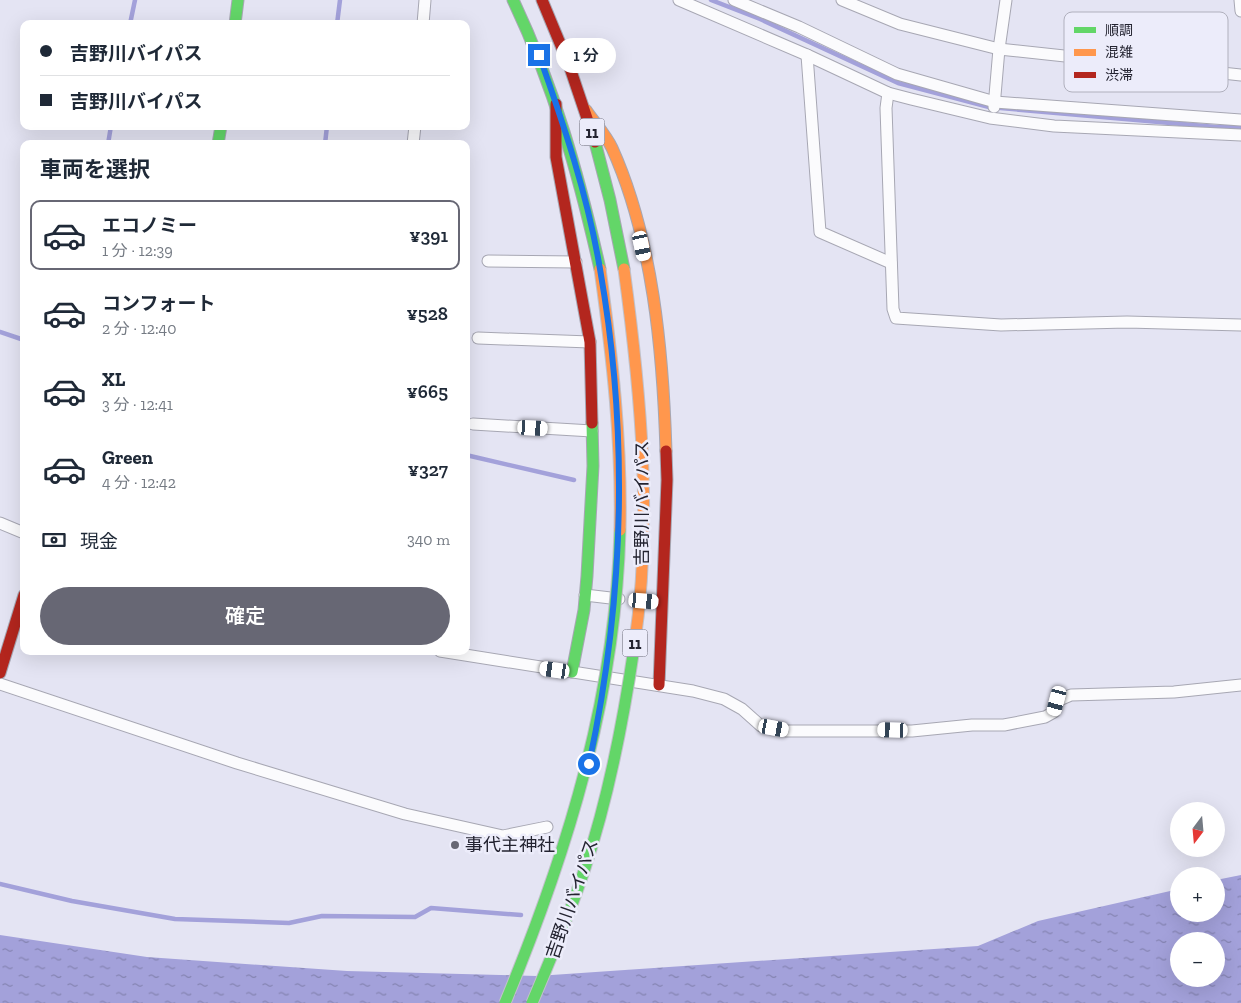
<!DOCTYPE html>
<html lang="ja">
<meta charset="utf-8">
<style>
body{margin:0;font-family:"Zilla Slab","Noto Sans JP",serif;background:#f2f2f3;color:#1f2937;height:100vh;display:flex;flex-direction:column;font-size:19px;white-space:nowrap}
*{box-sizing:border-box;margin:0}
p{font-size:16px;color:#747a83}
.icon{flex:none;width:28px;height:28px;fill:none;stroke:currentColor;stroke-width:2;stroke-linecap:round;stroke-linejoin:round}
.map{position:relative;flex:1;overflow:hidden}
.panel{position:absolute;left:20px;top:140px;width:450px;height:515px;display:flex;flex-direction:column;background:#fff;border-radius:10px;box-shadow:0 5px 20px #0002}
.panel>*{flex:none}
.hud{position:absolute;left:20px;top:20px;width:450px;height:110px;border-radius:10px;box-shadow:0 5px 20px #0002;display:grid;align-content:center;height:110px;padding:0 20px;background:#fff}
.needle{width:32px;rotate:196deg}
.controls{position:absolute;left:1170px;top:802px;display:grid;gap:10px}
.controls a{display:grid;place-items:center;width:55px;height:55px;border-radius:50%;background:#fff;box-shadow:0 5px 20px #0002;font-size:25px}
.end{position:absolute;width:22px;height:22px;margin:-11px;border:6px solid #1a73e8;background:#fff;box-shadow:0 0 0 2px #fff}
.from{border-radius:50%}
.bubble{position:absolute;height:35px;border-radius:18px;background:#fff;box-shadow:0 5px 20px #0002;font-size:16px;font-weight:600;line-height:35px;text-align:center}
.car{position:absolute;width:15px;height:30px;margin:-15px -8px;border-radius:6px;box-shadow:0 0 4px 1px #0007;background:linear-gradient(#fff 24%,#345 0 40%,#fff 0 76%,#345 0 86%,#fff 0)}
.hud b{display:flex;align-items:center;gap:18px;height:48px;font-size:19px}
.hud b+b{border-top:1px solid #e0e1e3}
.hud i{width:12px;height:12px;background:#1f2937}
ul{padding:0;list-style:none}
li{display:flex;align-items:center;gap:15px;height:70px;margin:0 10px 8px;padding:0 10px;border:2px solid transparent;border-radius:10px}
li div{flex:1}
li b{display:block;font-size:19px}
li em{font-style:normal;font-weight:600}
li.current{border-color:#676774}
li>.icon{width:45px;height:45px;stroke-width:1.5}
h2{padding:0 20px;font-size:22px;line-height:60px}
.pay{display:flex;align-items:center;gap:12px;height:55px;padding:0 20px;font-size:19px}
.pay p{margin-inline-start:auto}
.cta{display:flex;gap:10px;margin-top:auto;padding:10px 20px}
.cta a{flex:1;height:58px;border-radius:30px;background:#676774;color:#fff;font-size:20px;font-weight:600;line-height:58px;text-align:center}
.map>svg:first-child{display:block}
.water{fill:url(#water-ripples);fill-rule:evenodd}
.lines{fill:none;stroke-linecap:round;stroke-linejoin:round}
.stream{stroke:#a3a1da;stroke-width:4.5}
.street-casing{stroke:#a7a7b3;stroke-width:13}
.fast-casing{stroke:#a7a7b3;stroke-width:13}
.slow-casing{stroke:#a7a7b3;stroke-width:13}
.jam-casing{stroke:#a7a7b3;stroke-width:13}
.street{stroke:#fbfbfd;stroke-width:11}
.fast{stroke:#63d668;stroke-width:11}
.slow{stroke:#ff974d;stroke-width:11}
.jam{stroke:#b3261e;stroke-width:11}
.fast-bridge-casing{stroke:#c1c1ca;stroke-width:13;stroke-linecap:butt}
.slow-bridge-casing{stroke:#c1c1ca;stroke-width:13;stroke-linecap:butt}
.fast-bridge{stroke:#63d668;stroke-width:11}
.slow-bridge{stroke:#ff974d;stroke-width:11}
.route{stroke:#1a73e8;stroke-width:6}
.poi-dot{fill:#676774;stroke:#ececfa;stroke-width:2}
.labels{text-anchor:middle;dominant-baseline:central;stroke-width:5;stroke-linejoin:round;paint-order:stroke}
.shield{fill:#ececfa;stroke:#5f5f6d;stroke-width:1}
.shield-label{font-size:16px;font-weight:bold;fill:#232330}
.street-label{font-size:18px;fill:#232330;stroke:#ececfa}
.poi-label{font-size:18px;fill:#232330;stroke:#ececfa;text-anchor:start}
.key{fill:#ececfa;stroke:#b0b0bd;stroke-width:1}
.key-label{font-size:14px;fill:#232330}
</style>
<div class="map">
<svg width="1241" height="1003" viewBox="0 0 1241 1003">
<defs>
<pattern id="water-ripples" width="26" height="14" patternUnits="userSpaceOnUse" patternTransform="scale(1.25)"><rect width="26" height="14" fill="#a3a1da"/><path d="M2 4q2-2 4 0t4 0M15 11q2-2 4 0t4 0" fill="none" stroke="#8483b1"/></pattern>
</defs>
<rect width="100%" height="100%" fill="#e4e4f3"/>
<path class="water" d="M 1241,875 L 1241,1003 L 0,1003 L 0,935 L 147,957 L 347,971 L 537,976 L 978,946 L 1038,921 L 1179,889 L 1179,914 L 1216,914 L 1216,880 ZM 1179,941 L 1216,941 L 1216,979 L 1179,979 Z"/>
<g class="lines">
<g class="stream">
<path d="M 711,0 L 760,19 L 898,83 L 989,107 L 1216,127 L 1241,127"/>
<path d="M 130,24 L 135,0"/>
<path d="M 337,24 L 340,0"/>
<path d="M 108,144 L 111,126"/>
<path d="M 325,144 L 327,126"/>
<path d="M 0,332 L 24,340"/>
<path d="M 466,455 L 574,480"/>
<path d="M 0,884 L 72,901 L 175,919 L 289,923 L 322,916 L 415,917 L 431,908 L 521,915"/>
</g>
<g class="street-casing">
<g id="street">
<path d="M 679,0 L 807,55 L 888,93 L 911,99 L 990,118 L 1054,126 L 1241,135"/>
<path d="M 734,0 L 799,27 L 897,74 L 995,102 L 1241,120"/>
<path d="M 842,0 L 900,24 L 999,49 L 1241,75"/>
<path d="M 1240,0 L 1241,11"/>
<path d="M 423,24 L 425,0"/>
<path d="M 807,55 L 820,232 L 891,263"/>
<path d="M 888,93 L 886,108 L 893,309 L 896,318 L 1001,325 L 1127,322 L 1241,325"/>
<path d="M 994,107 L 999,49 L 1006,0"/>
<path d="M 413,144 L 415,126"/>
<path d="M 488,261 L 576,262"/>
<path d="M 478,338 L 590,342"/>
<path d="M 473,424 L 592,431"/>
<path d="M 0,523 L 24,533"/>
<path d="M 585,595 L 619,599"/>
<path d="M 440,651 L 693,691 L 724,699 L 742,709 L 761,726 L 787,731 L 912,731 L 972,725 L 1004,725 L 1045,717 L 1054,712 L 1057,701 L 1071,695 L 1174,692 L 1241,685"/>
<path d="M 0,684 L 237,763 L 405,814 L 503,836 L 547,827"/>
</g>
</g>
<g class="fast-casing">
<g id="fast">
<path d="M 513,0 C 554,86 579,176 600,269"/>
<path d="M 235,24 L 238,0"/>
<path d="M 595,142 L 610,200 L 624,269"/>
<path d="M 218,144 L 221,126"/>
<path d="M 572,672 L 584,610 L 587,576 L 593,466 L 592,423"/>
</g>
</g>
<g class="slow-casing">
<path id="slow" d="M 586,110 C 594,122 606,135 612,148 C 653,239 663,352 666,451"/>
</g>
<g class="jam-casing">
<g id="jam">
<path d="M 542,0 L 569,65 L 595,142"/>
<path d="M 556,104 L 556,157 L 590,342 L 592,423"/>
<path d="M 0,673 L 24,595"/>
<path d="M 659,685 L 667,480 L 666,451"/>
</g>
</g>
<use href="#street" class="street"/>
<use href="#fast" class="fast"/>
<use href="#slow" class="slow"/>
<use href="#jam" class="jam"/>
<g class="fast-bridge-casing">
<g id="fast-bridge">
<path d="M 505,1003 C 568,851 616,695 620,530"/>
<path d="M 532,1003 C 551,958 570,914 585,868 C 609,796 623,723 634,648"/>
</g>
</g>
<g class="slow-bridge-casing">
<g id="slow-bridge">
<path d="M 600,269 C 612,355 622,442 620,530"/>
<path d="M 624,269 C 641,394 653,523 634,648"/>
</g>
</g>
<use href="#fast-bridge" class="fast-bridge"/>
<use href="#slow-bridge" class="slow-bridge"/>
</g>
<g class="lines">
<path class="route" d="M 539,55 C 564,125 588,197 600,269 C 629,434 624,601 589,764"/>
</g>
<circle class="poi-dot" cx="455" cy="845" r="5"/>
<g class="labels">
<g class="shield">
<rect x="579.5" y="118.5" width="25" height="27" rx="4"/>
<rect x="622.5" y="629.5" width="25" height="27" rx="4"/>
</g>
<g class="shield-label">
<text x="592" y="132">11</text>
<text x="635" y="643">11</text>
</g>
<g class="street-label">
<text transform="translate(642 503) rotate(-90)">吉野川バイパス</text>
<text transform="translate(572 899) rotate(-71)">吉野川バイパス</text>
</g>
<g class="poi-label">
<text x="465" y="845">事代主神社</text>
</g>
</g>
<rect x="1064" y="12" width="164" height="80" rx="8" class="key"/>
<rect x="1074" y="27" width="22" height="6" fill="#63d668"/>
<rect x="1074" y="49" width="22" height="7" fill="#ff974d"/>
<rect x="1074" y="72" width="22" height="6" fill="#b3261e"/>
<g class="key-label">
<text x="1105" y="35">順調</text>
<text x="1105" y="57">混雑</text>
<text x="1105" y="80">渋滞</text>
</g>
</svg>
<div class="controls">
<a><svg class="needle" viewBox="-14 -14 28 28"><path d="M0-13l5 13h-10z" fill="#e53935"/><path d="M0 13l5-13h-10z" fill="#747a83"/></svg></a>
<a>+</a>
<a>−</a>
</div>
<i class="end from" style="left:589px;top:764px"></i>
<i class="end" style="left:539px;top:55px"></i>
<div class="bubble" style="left:556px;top:38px;width:60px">1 分</div>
<i class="car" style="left:642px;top:246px;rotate:168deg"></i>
<i class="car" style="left:533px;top:428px;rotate:93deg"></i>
<i class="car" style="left:644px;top:601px;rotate:95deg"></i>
<i class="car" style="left:555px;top:670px;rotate:278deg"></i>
<i class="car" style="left:1057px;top:701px;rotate:195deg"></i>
<i class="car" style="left:774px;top:728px;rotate:100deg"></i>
<i class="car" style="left:893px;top:730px;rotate:272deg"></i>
<div class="hud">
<b><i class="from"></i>吉野川バイパス</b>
<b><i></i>吉野川バイパス</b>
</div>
<section class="panel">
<h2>車両を選択</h2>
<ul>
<li class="current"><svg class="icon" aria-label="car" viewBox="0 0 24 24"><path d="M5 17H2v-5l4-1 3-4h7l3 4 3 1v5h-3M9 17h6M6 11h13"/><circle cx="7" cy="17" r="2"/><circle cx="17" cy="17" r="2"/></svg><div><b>エコノミー</b><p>1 分 · 12:39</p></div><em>¥391</em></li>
<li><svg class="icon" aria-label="car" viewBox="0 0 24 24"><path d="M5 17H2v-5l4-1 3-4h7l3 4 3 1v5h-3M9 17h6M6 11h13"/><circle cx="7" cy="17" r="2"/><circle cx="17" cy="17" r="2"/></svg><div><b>コンフォート</b><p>2 分 · 12:40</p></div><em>¥528</em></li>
<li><svg class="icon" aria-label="car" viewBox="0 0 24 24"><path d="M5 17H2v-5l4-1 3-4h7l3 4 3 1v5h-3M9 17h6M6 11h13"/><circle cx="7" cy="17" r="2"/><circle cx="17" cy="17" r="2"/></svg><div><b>XL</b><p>3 分 · 12:41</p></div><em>¥665</em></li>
<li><svg class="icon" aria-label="car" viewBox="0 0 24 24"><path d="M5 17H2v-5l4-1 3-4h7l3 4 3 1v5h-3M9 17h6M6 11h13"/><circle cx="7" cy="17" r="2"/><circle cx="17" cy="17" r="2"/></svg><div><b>Green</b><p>4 分 · 12:42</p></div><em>¥327</em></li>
</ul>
<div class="pay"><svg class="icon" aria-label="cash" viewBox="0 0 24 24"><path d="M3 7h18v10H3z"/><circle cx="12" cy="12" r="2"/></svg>現金<p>340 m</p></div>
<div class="cta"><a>確定</a></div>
</section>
</div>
